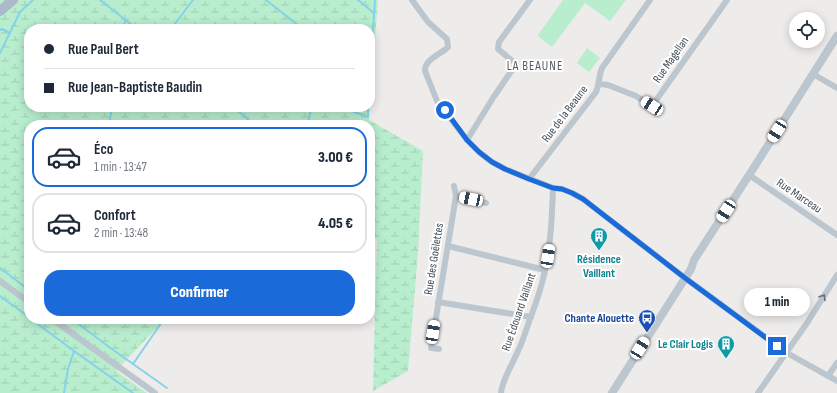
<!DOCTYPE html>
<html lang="fr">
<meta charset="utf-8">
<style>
body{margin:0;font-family:"Sofia Sans Condensed",sans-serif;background:#f6f6f7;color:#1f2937;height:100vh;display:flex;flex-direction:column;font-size:15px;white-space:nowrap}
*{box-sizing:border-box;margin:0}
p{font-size:13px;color:#747a83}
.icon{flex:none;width:22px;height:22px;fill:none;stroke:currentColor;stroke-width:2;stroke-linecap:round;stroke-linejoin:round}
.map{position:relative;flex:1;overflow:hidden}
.panel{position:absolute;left:24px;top:120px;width:351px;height:204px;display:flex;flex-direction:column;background:#fff;border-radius:16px;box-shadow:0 2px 10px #0003}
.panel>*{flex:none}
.banner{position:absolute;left:24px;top:24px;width:351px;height:88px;border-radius:16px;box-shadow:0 2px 10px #0003;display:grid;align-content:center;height:88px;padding:0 20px;background:#fff}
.controls{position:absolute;left:789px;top:12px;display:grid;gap:8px}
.controls a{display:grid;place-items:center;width:36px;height:36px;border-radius:50%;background:#fff;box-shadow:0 2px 10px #0003;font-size:20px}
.end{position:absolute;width:18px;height:18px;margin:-9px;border:5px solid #1a6ada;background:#fff;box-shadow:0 0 0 2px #fff}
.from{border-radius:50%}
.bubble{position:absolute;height:28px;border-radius:14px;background:#fff;box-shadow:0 2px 10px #0003;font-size:13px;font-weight:800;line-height:28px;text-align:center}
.car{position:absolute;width:12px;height:24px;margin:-12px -6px;border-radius:5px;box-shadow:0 0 3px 1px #0007;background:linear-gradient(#fff 24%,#345 0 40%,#fff 0 76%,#345 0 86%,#fff 0)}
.banner b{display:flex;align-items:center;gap:14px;height:38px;font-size:15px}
.banner b+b{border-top:1px solid #e0e1e3}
.banner i{width:10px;height:10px;background:#1f2937}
ul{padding:7px 0 0;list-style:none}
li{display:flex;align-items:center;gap:12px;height:60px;margin:0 8px 6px;padding:0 12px;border:2px solid #e0e1e3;border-radius:16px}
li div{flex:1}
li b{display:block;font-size:15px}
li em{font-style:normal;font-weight:800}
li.current{border-color:#1a6ada}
li>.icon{width:36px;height:36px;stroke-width:1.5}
.primary-button{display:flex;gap:8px;margin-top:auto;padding:8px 20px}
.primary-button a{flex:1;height:46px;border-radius:16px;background:#1a6ada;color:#fff;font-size:16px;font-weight:800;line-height:46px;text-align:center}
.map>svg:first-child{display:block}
.green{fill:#b8edce}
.wetland{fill:url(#wetland-marsh)}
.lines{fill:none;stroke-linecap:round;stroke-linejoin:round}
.stream{stroke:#85d3ea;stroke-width:2}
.minor{stroke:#bcc6ce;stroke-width:6}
.tertiary{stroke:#bcc6ce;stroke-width:8}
.primary{stroke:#abbacb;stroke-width:10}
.oneway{stroke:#68727b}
.route{stroke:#1a6ada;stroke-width:5}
.labels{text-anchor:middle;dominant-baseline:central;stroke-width:4;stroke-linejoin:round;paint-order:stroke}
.street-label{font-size:12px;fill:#444e58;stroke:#fff}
.culture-label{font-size:12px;font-weight:bold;fill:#0d838f;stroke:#fff}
.transit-label{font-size:12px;font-weight:bold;fill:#164399;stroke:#fff;text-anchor:end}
.neighbourhood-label{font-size:13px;letter-spacing:1px;fill:#585c60;stroke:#fff}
</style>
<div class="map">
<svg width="837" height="393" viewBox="0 0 837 393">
<defs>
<pattern id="wetland-marsh" width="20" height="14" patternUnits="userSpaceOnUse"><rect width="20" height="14" fill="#b8edce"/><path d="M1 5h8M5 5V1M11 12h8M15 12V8" fill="none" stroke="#9fcdb3"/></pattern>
</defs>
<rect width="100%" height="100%" fill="#eeebeb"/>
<g class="green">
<path d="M 563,0 L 626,0 L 610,21 L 585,3 L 552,47 L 540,38 L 538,35 Z"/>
<path d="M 587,48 L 600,58 L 589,72 L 577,63 Z"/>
</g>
<path class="wetland" d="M 0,0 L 378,0 L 370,105 L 370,29 L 29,29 L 29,107 L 370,107 L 369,120 L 423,151 L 418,253 L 408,371 L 373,391 L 377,239 L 370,236 L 370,125 L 29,125 L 29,319 L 165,319 L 116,371 L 147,393 L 0,393 Z"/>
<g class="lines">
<g class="stream">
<path d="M 100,0 L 137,29"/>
<path d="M 266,0 L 303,29"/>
<path d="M 358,0 L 374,13"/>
<path d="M 124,29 L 125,20"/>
<path d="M 171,29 L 193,0"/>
<path d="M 0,30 L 2,29 L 10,33"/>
<path d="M 0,53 L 20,12 L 33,0"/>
<path d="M 370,74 L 375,0"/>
<path d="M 233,107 L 255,125"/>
<path d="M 340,107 L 368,117 L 368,107"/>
<path d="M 109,125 L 112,107"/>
<path d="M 308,125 L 311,107"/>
<path d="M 0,268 L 29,290"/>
<path d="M 0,296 L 29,317"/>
<path d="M 31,319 L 74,351 L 133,393"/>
<path d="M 72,319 L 109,347 L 167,388"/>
<path d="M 133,364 L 164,319"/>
<path d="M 64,393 L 68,369 L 74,351"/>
</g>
<g class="minor">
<path d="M 412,0 L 428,22 L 447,39 L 448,47 L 446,49 C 438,55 424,61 425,71 L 437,101 L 467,140 L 479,152 L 492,162 L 505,169 L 553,188 L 562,189 L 572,193 L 583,199 L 685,278 L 787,353 L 837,381"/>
<path d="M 813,74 L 837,88"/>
<path d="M 600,84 L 608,85 L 636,96 L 652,106 L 727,0"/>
<path d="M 467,140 L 493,98 L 516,64 L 498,49 L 499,42 L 530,0"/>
<path d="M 749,175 L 837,235"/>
<path d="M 529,179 L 596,92 C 600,83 598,77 602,68 L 650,0"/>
<path d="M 454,186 L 456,196"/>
<path d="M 448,246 L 545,270"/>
<path d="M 0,281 L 29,302"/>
<path d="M 438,302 L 531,317"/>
<path d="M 52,319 L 155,393"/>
<path d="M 439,349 L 431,348 L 456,196 L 486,203"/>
<path d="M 828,376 L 837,363"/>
<path d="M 501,393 C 502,380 513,363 518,351 C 523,341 526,330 530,319 C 536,303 542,287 545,270 C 551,243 552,215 553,188"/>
<path d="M 758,393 L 807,323 L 837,275"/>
</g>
<path class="tertiary" d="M 612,393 L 691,269 L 694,260 L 753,169 L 837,36"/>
<path class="primary" d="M 0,11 L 13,0"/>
</g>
<defs><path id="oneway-chevron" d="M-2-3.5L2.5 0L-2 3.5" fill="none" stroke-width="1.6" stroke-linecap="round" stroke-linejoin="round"/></defs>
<use class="oneway" href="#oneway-chevron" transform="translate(823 297) rotate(-58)"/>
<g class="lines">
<path class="route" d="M 445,110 L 467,140 L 479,152 L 492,162 L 505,169 L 529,179 L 553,188 L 562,189 L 572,193 L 583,199 L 685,278 L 777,346"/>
</g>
<defs>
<g id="building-pin" transform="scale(0.9)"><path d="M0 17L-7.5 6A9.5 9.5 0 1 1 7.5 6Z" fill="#0f9aa8" stroke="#fff"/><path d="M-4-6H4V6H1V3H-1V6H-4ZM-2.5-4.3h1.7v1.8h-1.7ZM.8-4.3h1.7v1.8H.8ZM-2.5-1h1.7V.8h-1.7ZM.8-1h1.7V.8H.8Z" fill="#fff"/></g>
<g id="bus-pin" transform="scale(0.9)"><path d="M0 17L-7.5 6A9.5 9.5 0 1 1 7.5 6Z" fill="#1a4fb4" stroke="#fff"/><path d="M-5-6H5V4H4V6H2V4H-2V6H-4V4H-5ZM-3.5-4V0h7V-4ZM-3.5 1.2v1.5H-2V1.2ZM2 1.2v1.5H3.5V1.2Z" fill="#fff"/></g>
</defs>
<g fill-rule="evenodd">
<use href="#building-pin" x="599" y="236"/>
<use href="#bus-pin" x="647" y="318"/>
<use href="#building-pin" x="726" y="344"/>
</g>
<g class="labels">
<g class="street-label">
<text transform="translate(671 60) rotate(-55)">Rue Magellan</text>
<text transform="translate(565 114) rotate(-53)">Rue de la Beaune</text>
<text transform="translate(799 196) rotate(34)">Rue Marceau</text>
<text transform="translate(434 259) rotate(-81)">Rue des Goëlettes</text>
<text transform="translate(519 312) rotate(-71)">Rue Édouard Vaillant</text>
</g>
<g class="culture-label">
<text x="599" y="259">Résidence<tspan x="599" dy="14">Vaillant</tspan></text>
<text x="713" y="344" text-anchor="end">Le Clair Logis</text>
</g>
<g class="transit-label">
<text x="634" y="318">Chante Alouette</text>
</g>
<g class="neighbourhood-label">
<text x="535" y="66">LA BEAUNE</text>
</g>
</g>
</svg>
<div class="controls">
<a><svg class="icon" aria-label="locate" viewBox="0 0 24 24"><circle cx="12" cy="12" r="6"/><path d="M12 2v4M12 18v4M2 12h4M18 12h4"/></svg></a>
</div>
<i class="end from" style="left:445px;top:110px"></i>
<i class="end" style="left:777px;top:346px"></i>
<div class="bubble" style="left:744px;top:288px;width:66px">1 min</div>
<i class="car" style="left:652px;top:106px;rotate:303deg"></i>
<i class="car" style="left:777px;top:131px;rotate:212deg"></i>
<i class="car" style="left:471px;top:199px;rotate:282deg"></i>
<i class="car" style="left:726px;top:211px;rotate:213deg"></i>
<i class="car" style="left:548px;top:256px;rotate:9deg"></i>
<i class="car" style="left:433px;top:332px;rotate:9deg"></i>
<i class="car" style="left:640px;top:348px;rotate:32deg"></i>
<div class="banner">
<b><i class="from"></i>Rue Paul Bert</b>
<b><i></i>Rue Jean-Baptiste Baudin</b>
</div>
<section class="panel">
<ul>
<li class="current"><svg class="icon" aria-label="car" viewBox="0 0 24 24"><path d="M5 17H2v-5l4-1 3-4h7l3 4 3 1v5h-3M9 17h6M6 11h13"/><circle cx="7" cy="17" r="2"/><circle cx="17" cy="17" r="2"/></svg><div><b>Éco</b><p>1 min · 13:47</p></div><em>3.00 €</em></li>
<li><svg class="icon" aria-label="car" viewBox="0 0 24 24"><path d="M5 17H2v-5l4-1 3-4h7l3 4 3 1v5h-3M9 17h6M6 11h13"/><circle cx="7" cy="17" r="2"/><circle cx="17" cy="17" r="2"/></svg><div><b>Confort</b><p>2 min · 13:48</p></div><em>4.05 €</em></li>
</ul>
<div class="primary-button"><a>Confirmer</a></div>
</section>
</div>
